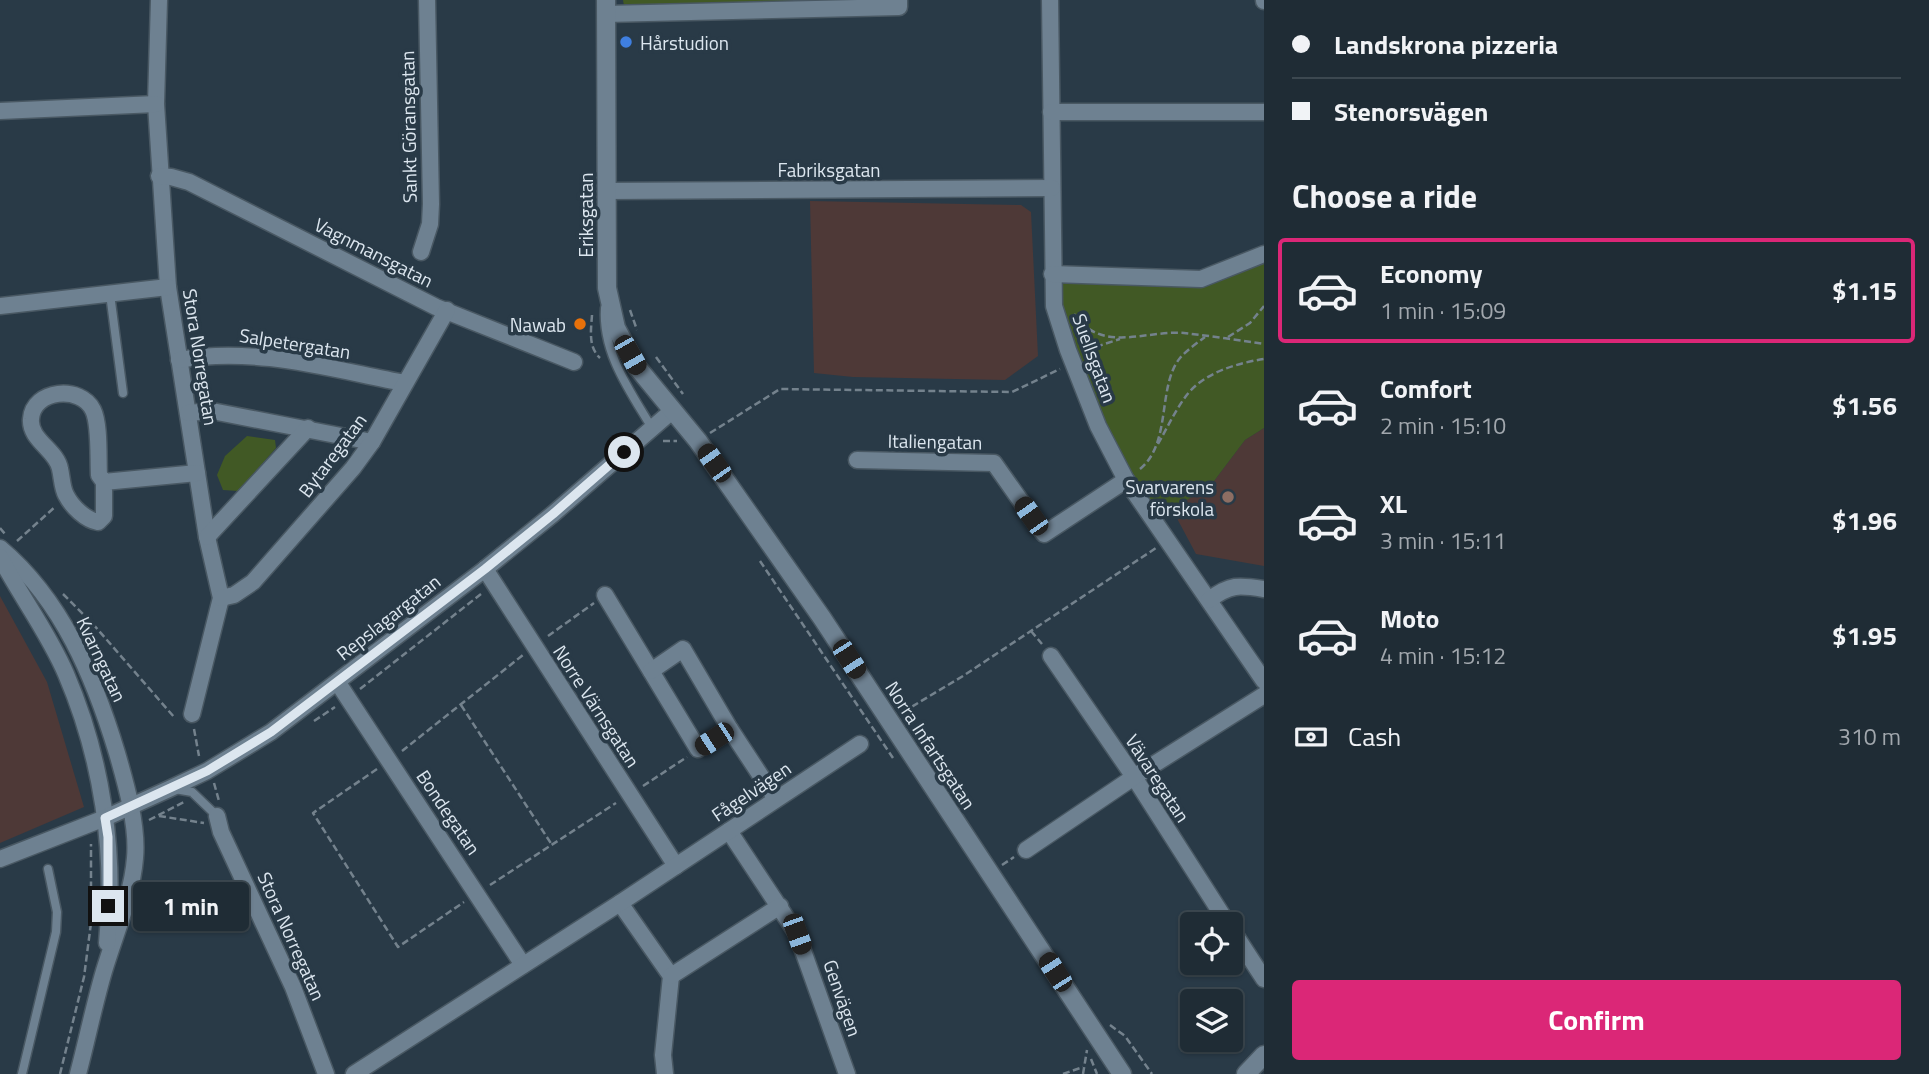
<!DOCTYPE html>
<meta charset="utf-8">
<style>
body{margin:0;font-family:"Titillium Web",sans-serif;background:#27343d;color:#f1f3f6;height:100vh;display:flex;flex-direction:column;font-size:26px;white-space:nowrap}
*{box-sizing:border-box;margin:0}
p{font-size:23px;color:#a1a7ad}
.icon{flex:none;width:38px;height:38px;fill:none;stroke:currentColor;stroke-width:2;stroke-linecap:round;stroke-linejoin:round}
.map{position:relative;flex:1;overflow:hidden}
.panel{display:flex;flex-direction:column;background:#1f2c35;width:665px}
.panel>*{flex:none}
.top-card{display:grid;align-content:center;height:154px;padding:0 28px;background:#1f2c35}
.controls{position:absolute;left:1180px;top:912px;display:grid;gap:14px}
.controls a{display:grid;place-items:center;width:63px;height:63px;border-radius:7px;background:#1f2c35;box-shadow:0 2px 5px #0004,0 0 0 2px #3c4850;font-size:35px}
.end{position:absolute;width:32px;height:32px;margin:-16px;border:9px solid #dce6ef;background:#111;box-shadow:0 0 0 4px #111}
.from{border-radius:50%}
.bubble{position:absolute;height:49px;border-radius:7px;background:#1f2c35;box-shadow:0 2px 5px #0004,0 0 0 2px #3c4850;font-size:23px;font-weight:700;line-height:49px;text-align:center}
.car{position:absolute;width:21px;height:42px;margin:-21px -10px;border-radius:9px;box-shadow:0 0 5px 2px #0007;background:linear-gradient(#222 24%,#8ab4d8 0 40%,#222 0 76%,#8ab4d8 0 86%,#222 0)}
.top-card b{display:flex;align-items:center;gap:24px;height:66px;font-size:26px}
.top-card b+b{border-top:2px solid #3c4850}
.top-card i{width:18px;height:18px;background:#f1f3f6}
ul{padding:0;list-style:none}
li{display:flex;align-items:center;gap:21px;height:105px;margin:0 14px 10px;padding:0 14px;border:4px solid transparent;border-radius:7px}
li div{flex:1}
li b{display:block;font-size:26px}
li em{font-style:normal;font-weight:700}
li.active{border-color:#db2777}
li>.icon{width:63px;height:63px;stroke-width:1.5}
h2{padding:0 28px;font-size:32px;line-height:84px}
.pay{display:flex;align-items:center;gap:18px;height:77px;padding:0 28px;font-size:26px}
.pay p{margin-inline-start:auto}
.cta{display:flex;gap:14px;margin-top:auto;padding:14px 28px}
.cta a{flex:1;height:80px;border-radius:7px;background:#db2777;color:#fff;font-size:28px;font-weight:700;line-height:80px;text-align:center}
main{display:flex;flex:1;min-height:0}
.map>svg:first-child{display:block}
.education{fill:#4e3937}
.green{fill:#415925}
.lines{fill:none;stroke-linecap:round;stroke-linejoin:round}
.service-casing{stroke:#495863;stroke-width:11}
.minor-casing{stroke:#495863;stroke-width:19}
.tertiary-casing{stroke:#495863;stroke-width:21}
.path{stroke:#74828d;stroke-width:2.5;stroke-dasharray:7 3.5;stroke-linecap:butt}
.service{stroke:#6e8191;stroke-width:8}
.minor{stroke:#6e8191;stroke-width:16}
.tertiary{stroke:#6e8191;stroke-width:18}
.route{stroke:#dce6ef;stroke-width:9}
.shop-dot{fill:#3f7fe0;stroke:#293a47;stroke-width:2.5}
.food-dot{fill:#e8710a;stroke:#293a47;stroke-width:2.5}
.education-dot{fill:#8d6e63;stroke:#293a47;stroke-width:2.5}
.labels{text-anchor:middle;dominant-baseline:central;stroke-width:7;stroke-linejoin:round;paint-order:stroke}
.poi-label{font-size:19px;fill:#dce6ef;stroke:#293a47;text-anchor:end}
.street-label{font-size:19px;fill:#dce6ef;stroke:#293a47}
</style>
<main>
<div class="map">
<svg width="1264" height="1074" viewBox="0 0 1264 1074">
<rect width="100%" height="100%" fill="#293a47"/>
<g class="education">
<path d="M 810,201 L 1021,205 L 1031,212 L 1038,356 L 1005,380 L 853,377 L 814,373 Z"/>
<path d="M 1264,428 L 1264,566 L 1196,554 L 1172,509 L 1211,485 L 1245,440 Z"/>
<path d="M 0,596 L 47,682 L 84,807 L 0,843 Z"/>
</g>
<g class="green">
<path d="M 623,0 L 849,0 L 624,6 Z"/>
<path d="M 1264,254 L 1264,428 L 1245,440 L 1211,485 L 1155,520 L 1098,426 L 1052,274 L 1181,280 Z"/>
<path d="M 247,436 L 275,440 L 276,448 L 238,491 L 223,490 L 217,475 L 225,456 Z"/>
</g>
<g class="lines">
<g class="service-casing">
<g id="service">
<path d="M 110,294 L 123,393"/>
<path d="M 605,308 C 602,353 630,391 652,428"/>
<path d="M 175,789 L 192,792 L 217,816"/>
<path d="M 22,1074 L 56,932 L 57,912 L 48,869"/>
</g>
</g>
<g class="minor-casing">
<g id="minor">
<path d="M 159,0 L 156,104 L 168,287 L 207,537 L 221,598 L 192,714"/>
<path d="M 1050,0 L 1054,306 L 1068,350 L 1098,426 L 1126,480 L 1264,681"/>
<path d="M 1264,0 L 1264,1"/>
<path d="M 606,14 L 899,7 L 899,0"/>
<path d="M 0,111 L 156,104"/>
<path d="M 1051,112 L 1264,112"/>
<path d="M 159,176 L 171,177 L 189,182 L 436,307 L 574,362"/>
<path d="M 607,191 L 1052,188"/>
<path d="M 421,252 L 430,224 L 431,204 L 427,0"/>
<path d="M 1052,274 L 1201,279 L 1264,254"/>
<path d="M 0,306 L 168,287"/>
<path d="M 179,360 C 254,346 330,369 404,383"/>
<path d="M 188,413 L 212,411 L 372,442"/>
<path d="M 857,460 L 994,463 L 1044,534 L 1126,480"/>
<path d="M 104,482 L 99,475 C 98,458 100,424 93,410 C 81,385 33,389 31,419 C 29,440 57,450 60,469 C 62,477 62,488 66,495 C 72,507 86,520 98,522 L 104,516 L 104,482 L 197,473"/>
<path d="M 207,537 L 308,428"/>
<path d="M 0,548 C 62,600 94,677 117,753 C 126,784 138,826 135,858 C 132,896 115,934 104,971 C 94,1005 87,1040 78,1074"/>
<path d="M 0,557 C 21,597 48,632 66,674 C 102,758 116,852 107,943"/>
<path d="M 485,569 L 676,866"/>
<path d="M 605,595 L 698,749 L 730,729"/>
<path d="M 221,598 L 234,595 L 253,582 L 353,468 L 372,442 L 447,310"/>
<path d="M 1209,600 C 1230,584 1239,585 1264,589"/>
<path d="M 1051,656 L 1134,777 L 1228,924"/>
<path d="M 651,671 L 683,649 L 730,729 L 776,799"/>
<path d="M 338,683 L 523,965"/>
<path d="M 217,816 L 221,832 L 293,987 L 326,1074"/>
<path d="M 729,831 L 797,934 L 847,1074"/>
<path d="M 1026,850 L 1134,777 L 1264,695"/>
<path d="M 0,859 L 105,818 L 169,789 L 207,771 L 271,732 L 485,569 L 553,514 L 672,411"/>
<path d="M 620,903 L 671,976 L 663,1055 L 665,1074"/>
<path d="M 1230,927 L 1264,979"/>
<path d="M 671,976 L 780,906"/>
<path d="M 354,1074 L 620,903 L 860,744"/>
</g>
</g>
<g class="tertiary-casing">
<g id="tertiary">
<path d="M 606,0 L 607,288 L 616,328 L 637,367 L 698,441 L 822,618 L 1122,1074"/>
<path d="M 1246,1074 L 1264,1055"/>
</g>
</g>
<g class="path">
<path d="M 630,310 L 637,330"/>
<path d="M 1074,314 C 1102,354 1145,330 1184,333 C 1210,336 1238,340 1264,344"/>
<path d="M 592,315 C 591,330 588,347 600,358"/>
<path d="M 1228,337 L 1250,323 L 1264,306"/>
<path d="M 1086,350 L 1120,339"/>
<path d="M 656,357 L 683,394"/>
<path d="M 710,433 L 780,389 L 1012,392 L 1060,369"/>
<path d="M 663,441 L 677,441"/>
<path d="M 1158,444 C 1167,428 1175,411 1186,396 C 1203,373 1237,363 1264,359"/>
<path d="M 1140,469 C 1172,443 1157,386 1180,358 C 1187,350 1197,343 1205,337"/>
<path d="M 0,528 L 5,534"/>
<path d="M 17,541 L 56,506"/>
<path d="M 760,561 L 893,758"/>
<path d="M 63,594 L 93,624 L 174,717 L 176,717"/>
<path d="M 1031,631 L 1042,644"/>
<path d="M 548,636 L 594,603"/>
<path d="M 360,689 L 481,594"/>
<path d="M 461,705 L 552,845"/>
<path d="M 903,712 L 963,676 L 1156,548"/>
<path d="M 314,721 L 335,707"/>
<path d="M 194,729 L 199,756"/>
<path d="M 402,751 L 523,655"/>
<path d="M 377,769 L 313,813 L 398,947 L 464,902"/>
<path d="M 214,783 L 219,801"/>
<path d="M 643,786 L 687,757"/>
<path d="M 159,816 L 204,823"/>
<path d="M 149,820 L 184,802"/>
<path d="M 1002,865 L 1014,857"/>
<path d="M 490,885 L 616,803"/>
<path d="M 1110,1025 L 1125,1036 L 1152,1074"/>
<path d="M 1091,1059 L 1097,1074"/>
<path d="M 60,1074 L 84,977 L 91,923 L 91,844"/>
<path d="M 1063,1074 L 1083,1067"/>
<path d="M 1083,1074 L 1087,1050"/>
</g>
<use href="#service" class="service"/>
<use href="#minor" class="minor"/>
<use href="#tertiary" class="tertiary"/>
</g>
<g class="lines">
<path class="route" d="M 108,906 L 108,837 L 105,818 L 207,771 L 271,732 L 485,569 L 553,514 L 624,452"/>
</g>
<circle class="shop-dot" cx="626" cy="42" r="7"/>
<circle class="food-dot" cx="580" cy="324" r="7"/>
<circle class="education-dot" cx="1228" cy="497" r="7"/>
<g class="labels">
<g class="poi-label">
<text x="640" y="42" text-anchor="start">Hårstudion</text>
<text x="566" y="324">Nawab</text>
<text x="1214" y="486">Svarvarens<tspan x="1214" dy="22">förskola</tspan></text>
</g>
<g class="street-label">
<text transform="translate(408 127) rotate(-91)">Sankt Göransgatan</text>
<text x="829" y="169">Fabriksgatan</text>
<text transform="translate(585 215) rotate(-90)">Eriksgatan</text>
<text transform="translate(374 252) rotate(27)">Vagnmansgatan</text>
<text transform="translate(295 343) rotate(9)">Salpetergatan</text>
<text transform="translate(201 357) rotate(81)">Stora Norregatan</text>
<text transform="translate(1095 358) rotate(70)">Suellsgatan</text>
<text transform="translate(935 441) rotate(1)">Italiengatan</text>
<text transform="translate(332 455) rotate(-53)">Bytaregatan</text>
<text transform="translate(388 617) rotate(-38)">Repslagargatan</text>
<text transform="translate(102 659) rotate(65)">Kvarngatan</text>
<text transform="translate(597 706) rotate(57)">Norre Värnsgatan</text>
<text transform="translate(931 745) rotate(57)">Norra Infartsgatan</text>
<text transform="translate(1158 778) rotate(57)">Vävaregatan</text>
<text transform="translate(751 791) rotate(-34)">Fågelvägen</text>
<text transform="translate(449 812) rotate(56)">Bondegatan</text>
<text transform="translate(292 936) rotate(66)">Stora Norregatan</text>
<text transform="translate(843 998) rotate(71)">Genvägen</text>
</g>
</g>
</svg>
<div class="controls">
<a><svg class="icon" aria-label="locate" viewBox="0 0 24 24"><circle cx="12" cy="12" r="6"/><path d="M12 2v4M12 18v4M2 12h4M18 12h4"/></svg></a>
<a><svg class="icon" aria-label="layers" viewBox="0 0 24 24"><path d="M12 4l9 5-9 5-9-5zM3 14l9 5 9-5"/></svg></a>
</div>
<i class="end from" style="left:624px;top:452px"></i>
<i class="end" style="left:108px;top:906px"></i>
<div class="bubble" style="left:133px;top:882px;width:116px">1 min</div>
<i class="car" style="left:630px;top:355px;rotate:150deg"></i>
<i class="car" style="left:714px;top:463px;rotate:325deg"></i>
<i class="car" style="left:1031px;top:516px;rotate:325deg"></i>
<i class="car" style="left:849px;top:659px;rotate:147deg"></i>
<i class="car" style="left:714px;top:739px;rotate:237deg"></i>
<i class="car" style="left:797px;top:934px;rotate:160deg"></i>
<i class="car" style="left:1055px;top:972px;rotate:327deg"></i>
</div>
<section class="panel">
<div class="top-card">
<b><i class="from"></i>Landskrona pizzeria</b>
<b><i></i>Stenorsvägen</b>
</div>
<h2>Choose a ride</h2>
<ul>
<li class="active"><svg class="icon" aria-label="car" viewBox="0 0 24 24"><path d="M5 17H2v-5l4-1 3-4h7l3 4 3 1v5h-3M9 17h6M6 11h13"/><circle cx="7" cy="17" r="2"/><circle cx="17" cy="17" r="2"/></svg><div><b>Economy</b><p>1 min · 15:09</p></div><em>$1.15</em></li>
<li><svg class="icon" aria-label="car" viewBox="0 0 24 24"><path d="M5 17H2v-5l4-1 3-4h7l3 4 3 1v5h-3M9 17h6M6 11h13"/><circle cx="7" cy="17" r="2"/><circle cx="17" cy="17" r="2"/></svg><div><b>Comfort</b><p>2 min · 15:10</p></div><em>$1.56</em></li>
<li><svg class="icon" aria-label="car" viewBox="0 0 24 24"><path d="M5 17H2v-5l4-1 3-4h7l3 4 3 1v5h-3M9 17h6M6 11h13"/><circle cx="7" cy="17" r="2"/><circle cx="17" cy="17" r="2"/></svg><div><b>XL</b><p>3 min · 15:11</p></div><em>$1.96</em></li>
<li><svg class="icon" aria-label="car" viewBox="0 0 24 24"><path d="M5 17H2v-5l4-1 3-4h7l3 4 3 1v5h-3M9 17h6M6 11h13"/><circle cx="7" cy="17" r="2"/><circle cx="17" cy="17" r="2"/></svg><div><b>Moto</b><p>4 min · 15:12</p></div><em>$1.95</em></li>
</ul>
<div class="pay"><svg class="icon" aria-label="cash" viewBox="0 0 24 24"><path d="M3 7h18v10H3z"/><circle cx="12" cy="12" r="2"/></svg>Cash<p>310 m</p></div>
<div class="cta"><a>Confirm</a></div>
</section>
</main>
